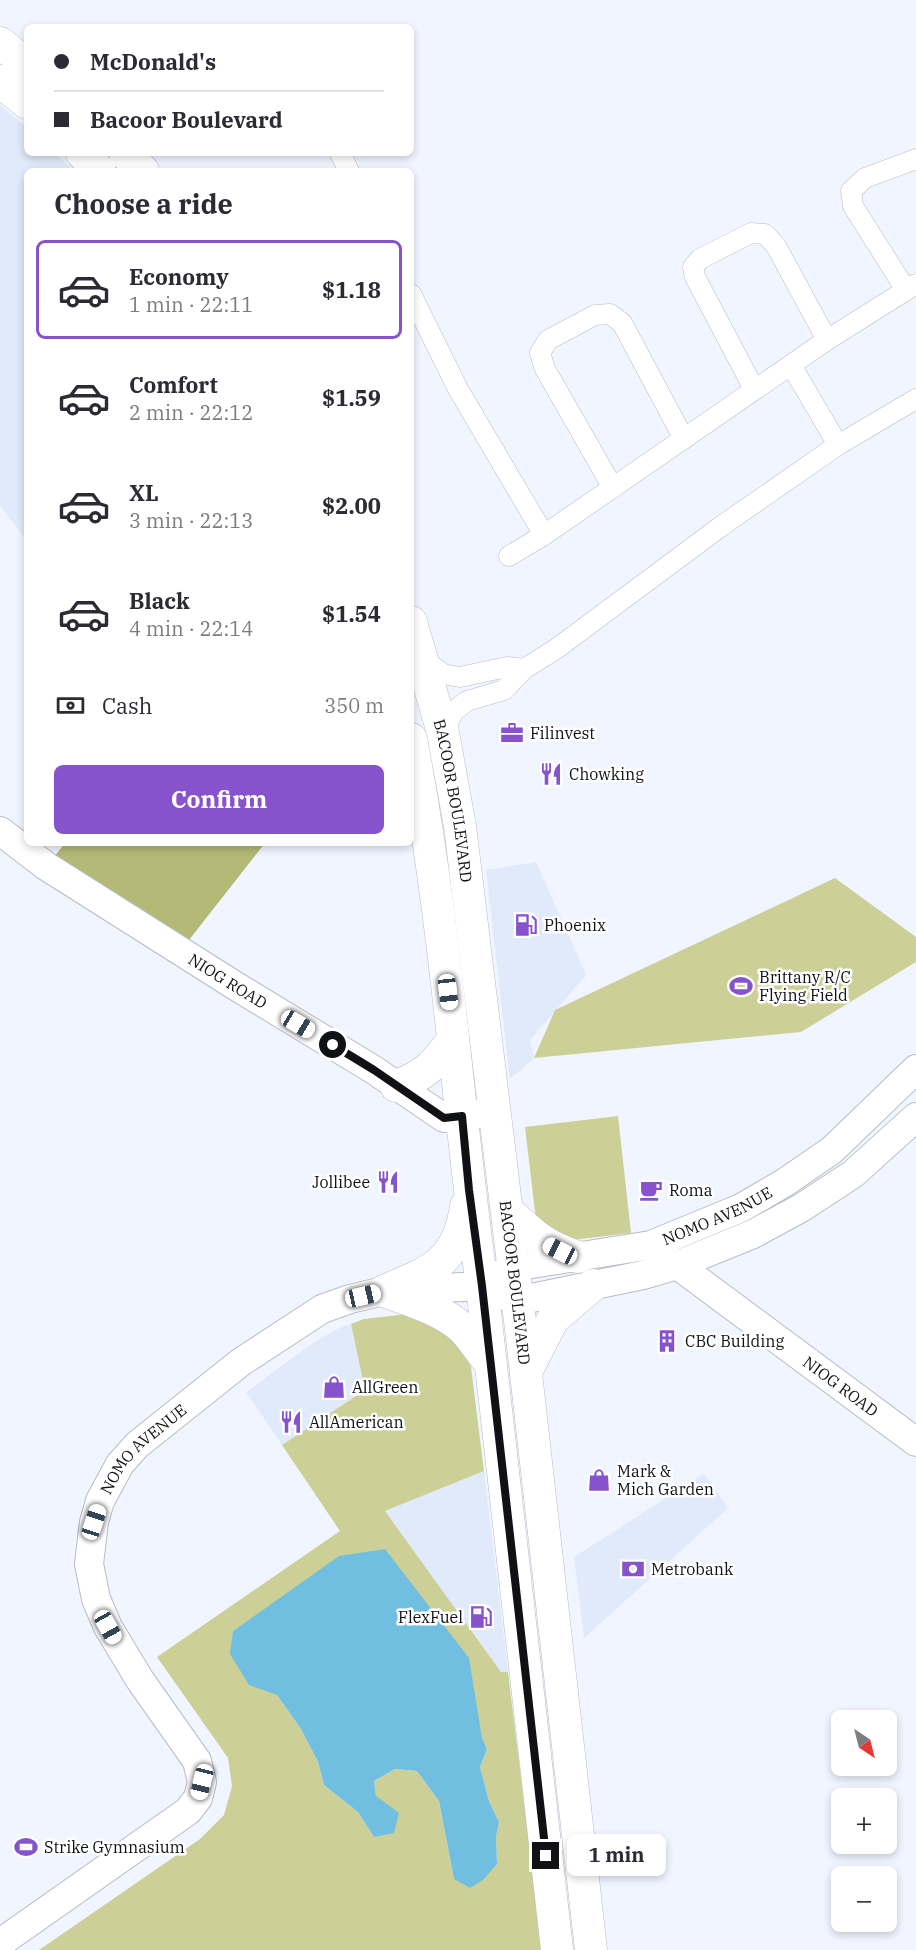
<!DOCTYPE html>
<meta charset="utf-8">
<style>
body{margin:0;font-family:"IBM Plex Serif",serif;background:#f7f7f7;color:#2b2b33;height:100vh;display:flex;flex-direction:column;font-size:22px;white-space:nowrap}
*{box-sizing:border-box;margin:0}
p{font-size:20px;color:#7c7c81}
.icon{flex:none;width:33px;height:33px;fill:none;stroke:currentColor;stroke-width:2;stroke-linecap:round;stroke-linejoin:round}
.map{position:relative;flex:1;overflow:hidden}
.panel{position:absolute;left:24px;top:168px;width:390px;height:678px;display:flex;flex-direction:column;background:#fff;border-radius:9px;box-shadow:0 3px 9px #0003}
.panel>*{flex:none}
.guide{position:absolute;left:24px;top:24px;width:390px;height:132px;border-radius:9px;box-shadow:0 3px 9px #0003;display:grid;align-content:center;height:132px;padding:0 30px;background:#fff}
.needle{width:39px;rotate:145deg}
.fabs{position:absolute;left:831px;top:1710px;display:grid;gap:12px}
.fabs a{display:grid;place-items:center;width:66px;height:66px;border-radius:9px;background:#fff;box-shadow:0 3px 9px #0003;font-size:30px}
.end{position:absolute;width:27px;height:27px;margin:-14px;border:8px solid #0f1114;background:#fff;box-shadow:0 0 0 3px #fff}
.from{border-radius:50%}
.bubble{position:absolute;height:42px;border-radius:9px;background:#fff;box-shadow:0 3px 9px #0003;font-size:20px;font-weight:700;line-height:42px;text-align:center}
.car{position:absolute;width:18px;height:36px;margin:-18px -9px;border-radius:8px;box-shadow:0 0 4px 2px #0007;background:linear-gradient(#fff 24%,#345 0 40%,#fff 0 76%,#345 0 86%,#fff 0)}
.guide b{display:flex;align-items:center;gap:21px;height:57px;font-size:22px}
.guide b+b{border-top:2px solid #e1e1e2}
.guide i{width:15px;height:15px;background:#2b2b33}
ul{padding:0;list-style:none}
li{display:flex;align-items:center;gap:18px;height:99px;margin:0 12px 9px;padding:0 18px;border:3px solid transparent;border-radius:9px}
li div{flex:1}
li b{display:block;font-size:22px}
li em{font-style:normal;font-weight:700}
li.active{border-color:#8653cc}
li>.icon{width:54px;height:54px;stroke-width:1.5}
h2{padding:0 30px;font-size:27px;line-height:72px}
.pay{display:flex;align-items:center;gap:15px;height:66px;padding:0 30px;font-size:22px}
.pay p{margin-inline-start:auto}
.button{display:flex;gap:12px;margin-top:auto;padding:12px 30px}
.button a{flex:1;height:69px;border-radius:9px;background:#8653cc;color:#fff;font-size:24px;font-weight:700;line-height:69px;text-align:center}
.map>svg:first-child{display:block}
.built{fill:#e0eafa}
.green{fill:#ccd097;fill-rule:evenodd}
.forest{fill:#b4b975}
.water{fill:#71bfe0}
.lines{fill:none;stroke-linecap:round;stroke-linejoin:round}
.street-casing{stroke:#b7bcc5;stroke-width:21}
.secondary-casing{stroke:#b7bcc5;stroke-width:30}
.primary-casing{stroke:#b7bcc5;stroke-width:33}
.street{stroke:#fff;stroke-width:20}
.secondary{stroke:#fff;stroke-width:28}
.primary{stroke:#fff;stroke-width:32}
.route{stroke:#0f1114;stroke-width:8}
.labels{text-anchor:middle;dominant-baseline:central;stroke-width:5;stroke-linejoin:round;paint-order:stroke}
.poi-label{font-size:16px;fill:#0f1114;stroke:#fff;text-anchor:start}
.street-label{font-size:16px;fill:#0f1114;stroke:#fff}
</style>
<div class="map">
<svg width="916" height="1950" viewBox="0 0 916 1950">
<rect width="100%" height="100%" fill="#f0f5ff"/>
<g class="built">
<path d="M 0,105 L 27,128 L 27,153 L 55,153 L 75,171 L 27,171 L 27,541 L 0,505 Z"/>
<path d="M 536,862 L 586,975 L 530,1040 L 534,1058 L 510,1079 L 486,870 Z"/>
<path d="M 351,1324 L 365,1390 L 282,1445 L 246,1392 L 313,1343 L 337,1329 Z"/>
<path d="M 484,1471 L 508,1672 L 501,1672 L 385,1511 Z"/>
<path d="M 704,1474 L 728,1508 L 584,1638 L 574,1557 Z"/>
</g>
<g class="green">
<path d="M 835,878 L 916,937 L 916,962 L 801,1032 L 534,1058 L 555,1010 Z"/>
<path d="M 618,1116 L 631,1233 L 564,1241 L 536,1220 L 525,1127 Z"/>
<path d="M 408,1314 L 468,1343 L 484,1471 L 385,1511 L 501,1672 L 508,1672 L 542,1950 L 39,1950 L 200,1839 L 224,1815 L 232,1786 L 228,1758 L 157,1657 L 340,1531 L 282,1445 L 365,1390 L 351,1324 L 364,1319 ZM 277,1695 L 482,1738 L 487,1749 L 480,1767 L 489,1801 L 499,1822 L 496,1837 L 497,1865 L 454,1879 L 439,1801 L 417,1771 L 395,1769 L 374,1781 L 376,1796 L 374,1837 L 358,1812 L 324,1785 L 318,1762 L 301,1729 Z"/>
</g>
<path class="forest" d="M 65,843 L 265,843 L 185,945 L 50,862 Z"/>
<path class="water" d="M 385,1549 L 469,1658 L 482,1738 L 487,1749 L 480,1767 L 489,1801 L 499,1822 L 496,1837 L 497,1864 L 483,1880 L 470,1888 L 454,1879 L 439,1801 L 417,1771 L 395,1769 L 374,1781 L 376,1796 L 399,1813 L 394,1833 L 374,1837 L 358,1812 L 324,1785 L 318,1762 L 301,1729 L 277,1695 L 249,1685 L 230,1654 L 233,1631 L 339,1556 Z"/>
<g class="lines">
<g class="street-casing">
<g id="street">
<path d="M 340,153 L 349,171"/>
<path d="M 906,290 L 853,206 L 851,191 L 865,178 L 916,159"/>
<path d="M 411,294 L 458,389 L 544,535 L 827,340 L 916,284"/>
<path d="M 791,365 L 838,445"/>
<path d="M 754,389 L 695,277 L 693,267 L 700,259 L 751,233 L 765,234 L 776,246 L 827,340"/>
<path d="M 613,488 L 545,369 L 540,353 L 548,340 L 595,315 L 610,314 L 622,323 L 684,439"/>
<path d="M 509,556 L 544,535"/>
<path d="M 423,659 L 443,674 L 460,677 L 507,667 L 524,669"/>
<path d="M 443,733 L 454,711 L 467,701 L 504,690 L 524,669 L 556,649 L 720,527 L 838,445 L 916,399"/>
</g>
</g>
<g class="secondary-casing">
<g id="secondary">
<path id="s1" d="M 0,831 L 46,866 L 234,985 L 374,1070 L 444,1118 L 495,1112"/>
<path id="s2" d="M 664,1255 L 916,1442"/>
<path id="s3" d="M 494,1278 L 513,1267 L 651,1245 L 741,1208 L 784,1183 L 832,1150 L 916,1069"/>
<path id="s4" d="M 0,1943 L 188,1811 L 198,1798 L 202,1782 L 197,1761 L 140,1680 L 108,1627 L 96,1599 L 89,1564 L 94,1522 L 100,1501 L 120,1464 L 137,1445 L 241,1362 L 322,1309 L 350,1299 L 384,1291 L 482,1286 L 517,1301 L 643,1275 L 677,1265 L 753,1234 L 801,1208 L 853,1174 L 916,1117"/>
</g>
</g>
<g class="primary-casing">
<g id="primary">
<path d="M 0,43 L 27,64"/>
<path d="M 0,81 L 27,103"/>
<path d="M 82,153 L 100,171"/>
<path d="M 125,153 L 143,171"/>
<path id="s5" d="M 411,622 L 443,733 L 460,826 L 521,1329 L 591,1950"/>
<path d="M 411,739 C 446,920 457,1104 482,1286 L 557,1950"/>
<path d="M 396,1086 C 426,1075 434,1065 453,1040"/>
<path d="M 507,1210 C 532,1234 544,1246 578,1257"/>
<path d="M 384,1291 C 432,1271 458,1262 466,1206"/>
<path d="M 384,1291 C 410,1301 441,1309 462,1328 C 472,1338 480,1351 489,1362"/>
<path d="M 526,1372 L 553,1319 L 593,1285"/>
</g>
</g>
<use href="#street" class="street"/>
<use href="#secondary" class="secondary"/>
<use href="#primary" class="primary"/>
</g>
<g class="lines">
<path class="route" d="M 333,1045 L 374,1070 L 444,1118 L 462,1116 L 469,1190 L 482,1286 L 546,1856"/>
</g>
<defs>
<g id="office-bare" transform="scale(1.8)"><path d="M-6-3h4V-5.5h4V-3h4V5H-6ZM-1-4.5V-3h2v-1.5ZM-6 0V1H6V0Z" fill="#8653cc" stroke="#fff" stroke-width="2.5" paint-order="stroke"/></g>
<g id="restaurant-bare" transform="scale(1.8)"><path d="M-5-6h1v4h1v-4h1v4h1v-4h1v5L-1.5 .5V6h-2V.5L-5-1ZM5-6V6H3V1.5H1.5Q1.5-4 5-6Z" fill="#8653cc" stroke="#fff" stroke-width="2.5" paint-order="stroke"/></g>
<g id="fuel-bare" transform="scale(1.8)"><path d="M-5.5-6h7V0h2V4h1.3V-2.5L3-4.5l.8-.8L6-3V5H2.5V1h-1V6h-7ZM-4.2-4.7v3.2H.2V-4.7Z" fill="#8653cc" stroke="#fff" stroke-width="2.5" paint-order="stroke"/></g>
<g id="stadium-bare" transform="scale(1.8)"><path d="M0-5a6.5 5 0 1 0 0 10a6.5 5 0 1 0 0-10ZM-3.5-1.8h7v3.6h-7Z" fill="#8653cc" stroke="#fff" stroke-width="2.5" paint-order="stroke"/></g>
<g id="cafe-bare" transform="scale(1.8)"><path d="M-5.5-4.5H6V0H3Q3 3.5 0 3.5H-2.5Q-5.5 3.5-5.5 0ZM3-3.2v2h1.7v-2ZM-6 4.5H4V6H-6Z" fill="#8653cc" stroke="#fff" stroke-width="2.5" paint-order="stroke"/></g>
<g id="building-bare" transform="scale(1.8)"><path d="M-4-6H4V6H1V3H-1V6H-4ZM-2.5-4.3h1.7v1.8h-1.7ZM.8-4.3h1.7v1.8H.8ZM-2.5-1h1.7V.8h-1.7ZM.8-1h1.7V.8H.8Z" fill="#8653cc" stroke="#fff" stroke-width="2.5" paint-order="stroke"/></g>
<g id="shop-bare" transform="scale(1.8)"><path d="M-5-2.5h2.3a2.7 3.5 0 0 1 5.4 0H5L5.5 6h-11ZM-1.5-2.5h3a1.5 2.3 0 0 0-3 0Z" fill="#8653cc" stroke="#fff" stroke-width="2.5" paint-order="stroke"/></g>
<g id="bank-bare" transform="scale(1.8)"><path d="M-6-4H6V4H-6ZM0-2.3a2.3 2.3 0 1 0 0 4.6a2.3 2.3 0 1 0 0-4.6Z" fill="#8653cc" stroke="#fff" stroke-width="2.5" paint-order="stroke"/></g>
</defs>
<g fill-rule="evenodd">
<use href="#office-bare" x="512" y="733"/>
<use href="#restaurant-bare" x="551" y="774"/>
<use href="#fuel-bare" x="526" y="925"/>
<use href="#stadium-bare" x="741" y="986"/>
<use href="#restaurant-bare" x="388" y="1182"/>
<use href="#cafe-bare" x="651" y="1190"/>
<use href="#building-bare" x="667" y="1341"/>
<use href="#shop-bare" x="334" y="1387"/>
<use href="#restaurant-bare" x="291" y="1422"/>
<use href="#shop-bare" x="599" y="1480"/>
<use href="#bank-bare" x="633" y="1569"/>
<use href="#fuel-bare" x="481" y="1617"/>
<use href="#stadium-bare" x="26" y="1847"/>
</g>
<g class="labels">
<g class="poi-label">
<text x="530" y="733">Filinvest</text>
<text x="569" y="774">Chowking</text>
<text x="544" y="925">Phoenix</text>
<text x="759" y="977">Brittany R/C<tspan x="759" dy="18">Flying Field</tspan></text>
<text x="370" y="1182" text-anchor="end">Jollibee</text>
<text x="669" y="1190">Roma</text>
<text x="685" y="1341">CBC Building</text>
<text x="352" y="1387">AllGreen</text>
<text x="309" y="1422">AllAmerican</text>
<text x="617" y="1471">Mark &amp;<tspan x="617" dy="18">Mich Garden</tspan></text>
<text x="651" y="1569">Metrobank</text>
<text x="463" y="1617" text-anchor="end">FlexFuel</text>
<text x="44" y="1847">Strike Gymnasium</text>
</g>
<g class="street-label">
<text stroke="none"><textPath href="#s5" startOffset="184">BACOOR BOULEVARD</textPath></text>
<text stroke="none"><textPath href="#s1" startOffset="273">NIOG ROAD</textPath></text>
<text stroke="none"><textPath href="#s3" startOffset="234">NOMO AVENUE</textPath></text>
<text stroke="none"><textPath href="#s5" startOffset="670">BACOOR BOULEVARD</textPath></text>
<text stroke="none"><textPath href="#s2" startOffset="220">NIOG ROAD</textPath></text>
<text stroke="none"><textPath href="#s4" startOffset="644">NOMO AVENUE</textPath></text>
</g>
</g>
</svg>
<div class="fabs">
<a><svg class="needle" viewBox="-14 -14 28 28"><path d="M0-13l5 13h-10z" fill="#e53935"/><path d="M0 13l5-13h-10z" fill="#7c7c81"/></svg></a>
<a>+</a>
<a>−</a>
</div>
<i class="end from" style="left:333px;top:1045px"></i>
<i class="end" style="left:546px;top:1856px"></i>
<div class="bubble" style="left:567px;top:1834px;width:99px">1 min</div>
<i class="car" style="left:448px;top:992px;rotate:173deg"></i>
<i class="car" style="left:298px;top:1024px;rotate:121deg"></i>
<i class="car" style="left:560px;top:1251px;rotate:297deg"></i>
<i class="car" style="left:363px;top:1296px;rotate:77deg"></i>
<i class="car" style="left:94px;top:1522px;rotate:18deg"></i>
<i class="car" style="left:108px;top:1627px;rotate:151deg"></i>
<i class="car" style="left:202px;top:1782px;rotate:194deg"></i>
<div class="guide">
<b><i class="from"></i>McDonald's</b>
<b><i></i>Bacoor Boulevard</b>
</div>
<section class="panel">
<h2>Choose a ride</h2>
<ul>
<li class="active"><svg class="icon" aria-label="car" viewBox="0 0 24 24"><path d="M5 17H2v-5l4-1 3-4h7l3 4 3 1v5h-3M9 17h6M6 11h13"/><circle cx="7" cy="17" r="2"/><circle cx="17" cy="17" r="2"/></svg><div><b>Economy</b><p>1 min · 22:11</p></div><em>$1.18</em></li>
<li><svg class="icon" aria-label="car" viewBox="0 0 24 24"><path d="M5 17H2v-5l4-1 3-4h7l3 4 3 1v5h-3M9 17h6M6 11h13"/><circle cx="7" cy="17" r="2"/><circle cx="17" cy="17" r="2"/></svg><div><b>Comfort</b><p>2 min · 22:12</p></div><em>$1.59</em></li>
<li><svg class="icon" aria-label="car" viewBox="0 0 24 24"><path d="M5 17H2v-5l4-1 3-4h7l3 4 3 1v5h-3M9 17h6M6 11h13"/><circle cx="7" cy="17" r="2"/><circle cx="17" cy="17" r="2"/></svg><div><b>XL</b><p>3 min · 22:13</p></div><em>$2.00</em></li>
<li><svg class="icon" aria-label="car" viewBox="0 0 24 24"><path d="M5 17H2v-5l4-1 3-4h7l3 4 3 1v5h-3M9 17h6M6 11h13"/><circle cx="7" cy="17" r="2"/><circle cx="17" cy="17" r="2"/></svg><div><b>Black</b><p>4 min · 22:14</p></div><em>$1.54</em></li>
</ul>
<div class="pay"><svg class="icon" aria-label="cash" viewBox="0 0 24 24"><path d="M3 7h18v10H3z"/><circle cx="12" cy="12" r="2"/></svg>Cash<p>350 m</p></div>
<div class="button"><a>Confirm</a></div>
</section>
</div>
